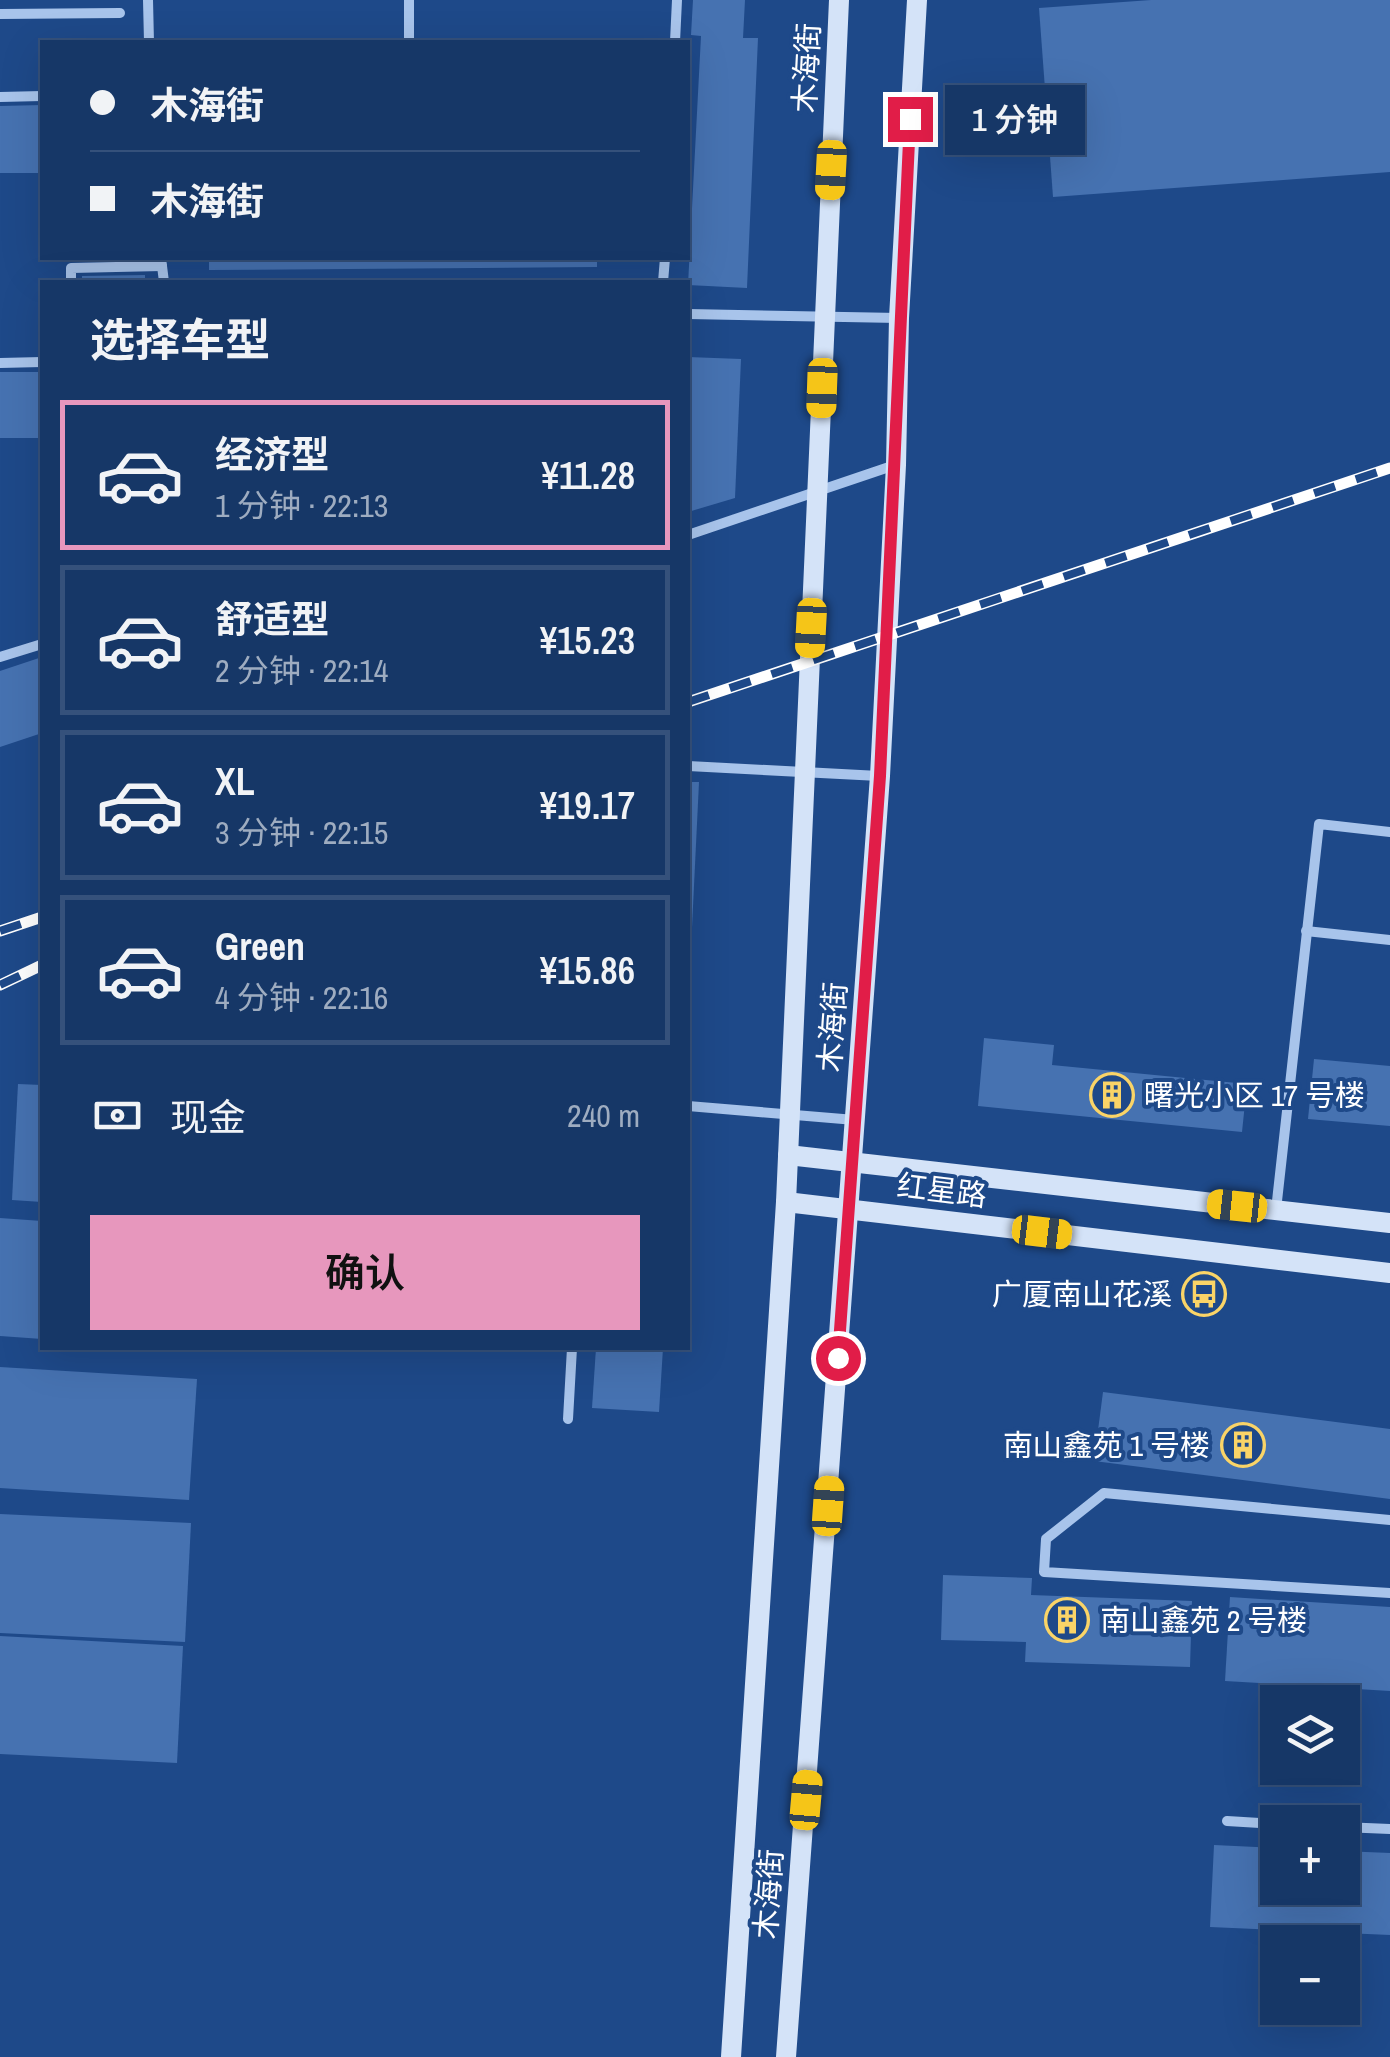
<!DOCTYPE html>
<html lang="zh">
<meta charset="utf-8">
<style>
body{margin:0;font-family:"Archivo Narrow","Noto Sans SC",sans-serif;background:#234270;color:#f1f3f6;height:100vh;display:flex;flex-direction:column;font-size:38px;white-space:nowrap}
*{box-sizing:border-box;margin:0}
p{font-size:32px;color:#9eacc0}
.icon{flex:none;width:55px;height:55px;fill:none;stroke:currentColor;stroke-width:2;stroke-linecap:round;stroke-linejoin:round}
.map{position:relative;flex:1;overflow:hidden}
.drawer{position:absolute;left:40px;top:280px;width:650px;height:1070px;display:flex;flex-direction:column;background:#163767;border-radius:0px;box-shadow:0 10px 40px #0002,0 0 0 2px #35517b}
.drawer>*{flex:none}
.top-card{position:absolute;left:40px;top:40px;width:650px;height:220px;border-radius:0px;box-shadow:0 10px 40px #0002,0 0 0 2px #35517b;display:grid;align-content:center;height:220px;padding:0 50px;background:#163767}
.fabs{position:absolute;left:1260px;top:1685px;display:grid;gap:20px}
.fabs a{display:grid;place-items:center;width:100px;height:100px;border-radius:0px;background:#163767;box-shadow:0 10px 40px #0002,0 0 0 2px #35517b;font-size:50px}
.end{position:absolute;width:45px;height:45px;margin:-22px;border:12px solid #e11d48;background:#fff;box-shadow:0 0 0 5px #fff}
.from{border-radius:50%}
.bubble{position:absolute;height:70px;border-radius:0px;background:#163767;box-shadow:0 10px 40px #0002,0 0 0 2px #35517b;font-size:32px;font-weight:600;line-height:70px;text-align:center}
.car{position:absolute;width:30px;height:60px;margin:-30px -15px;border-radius:12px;box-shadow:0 0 8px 2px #0007;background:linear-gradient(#f5c518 24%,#345 0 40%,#f5c518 0 76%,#345 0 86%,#f5c518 0)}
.top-card b{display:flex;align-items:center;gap:35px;height:95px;font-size:38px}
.top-card b+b{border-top:2px solid #35517b}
.top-card i{width:25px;height:25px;background:#f1f3f6}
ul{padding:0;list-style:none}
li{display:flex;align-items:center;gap:30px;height:150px;margin:0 20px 15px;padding:0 30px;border:5px solid #35517b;border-radius:0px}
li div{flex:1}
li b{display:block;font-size:38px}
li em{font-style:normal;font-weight:600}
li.selected{border-color:#e797bd}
li>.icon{width:90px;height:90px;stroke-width:1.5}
h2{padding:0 50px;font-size:45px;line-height:120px}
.pay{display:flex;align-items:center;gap:25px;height:110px;padding:0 50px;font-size:38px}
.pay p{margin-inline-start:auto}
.cta{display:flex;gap:20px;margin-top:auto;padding:20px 50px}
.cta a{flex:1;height:115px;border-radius:0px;background:#e797bd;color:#111;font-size:40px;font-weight:600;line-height:115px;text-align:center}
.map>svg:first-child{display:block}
.building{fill:#4672b1}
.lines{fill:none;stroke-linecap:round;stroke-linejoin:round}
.street{stroke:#a8c4eb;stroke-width:10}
.secondary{stroke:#d4e3f8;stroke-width:20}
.rail-casing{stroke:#fff;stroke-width:11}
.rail{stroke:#1e4989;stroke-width:8;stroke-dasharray:22;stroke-linecap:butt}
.route{stroke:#e11d48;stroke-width:12}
.labels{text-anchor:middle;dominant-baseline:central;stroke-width:8;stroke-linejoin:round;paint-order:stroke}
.street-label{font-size:30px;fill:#fff;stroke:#1e4989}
.poi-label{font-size:30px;fill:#fff;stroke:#1e4989;text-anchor:start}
</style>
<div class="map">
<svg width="1390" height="2057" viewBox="0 0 1390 2057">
<rect width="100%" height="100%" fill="#1e4989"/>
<g class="building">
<path d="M 693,0 L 745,0 L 743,38 L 758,38 L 747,288 L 688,285 L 701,36 L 691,35 Z"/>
<path d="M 1151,0 L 1390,0 L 1390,172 L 1053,197 L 1039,8 Z"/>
<path d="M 42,105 L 42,173 L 0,173 L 0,106 Z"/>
<path d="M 209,258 L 597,258 L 597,267 L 209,270 Z"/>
<path d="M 145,275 L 145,282 L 82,282 L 82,276 Z"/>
<path d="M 688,357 L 741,359 L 735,498 L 688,512 Z"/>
<rect x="0" y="372" width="42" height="66"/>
<path d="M 42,657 L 42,733 L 0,747 L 0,671 Z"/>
<path d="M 688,782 L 699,782 L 691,948 L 688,948 Z"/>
<path d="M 984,1038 L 1054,1045 L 1052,1065 L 1247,1084 L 1242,1132 L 978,1106 Z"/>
<path d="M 1314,1059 L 1390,1066 L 1390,1126 L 1308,1119 Z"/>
<path d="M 18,1084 L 42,1085 L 42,1202 L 12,1200 Z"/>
<path d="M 0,1218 L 42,1221 L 42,1339 L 0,1336 Z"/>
<path d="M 596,1348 L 663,1348 L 659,1412 L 592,1408 Z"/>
<path d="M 0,1367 L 197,1379 L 189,1500 L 0,1488 Z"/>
<path d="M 1103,1392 L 1390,1429 L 1390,1499 L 1094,1461 Z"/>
<path d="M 0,1514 L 191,1523 L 185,1642 L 0,1633 Z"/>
<path d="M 943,1575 L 1032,1578 L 1031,1595 L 1192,1601 L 1190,1667 L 1025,1662 L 1026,1642 L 941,1640 Z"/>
<path d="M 1230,1597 L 1390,1607 L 1390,1691 L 1225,1681 Z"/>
<path d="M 0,1636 L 183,1646 L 177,1763 L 0,1754 Z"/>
<path d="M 1214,1845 L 1278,1848 L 1278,1888 L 1342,1888 L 1342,1851 L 1390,1853 L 1390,1935 L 1210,1927 Z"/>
</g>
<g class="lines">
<g class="street">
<path d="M 148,0 L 149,42"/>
<path d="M 0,14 L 120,13"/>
<path d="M 409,42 L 409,0"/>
<path d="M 675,42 L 677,0"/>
<path d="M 0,97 L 42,96"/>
<path d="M 161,258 L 164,282"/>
<path d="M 71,282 L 71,268 L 162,266"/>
<path d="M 663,282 L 665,258"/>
<path d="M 688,314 L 899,318"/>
<path d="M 0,363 L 42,362"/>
<path d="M 688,535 L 895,465"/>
<path d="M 0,657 L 42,644"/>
<path d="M 688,766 L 879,776"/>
<path d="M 1306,931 L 1390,940"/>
<path d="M 688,1106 L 855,1120"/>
<path d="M 1276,1210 L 1319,824 L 1390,832"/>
<path d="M 568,1419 L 572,1348"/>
<path d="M 1390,1520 L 1104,1493 L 1046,1539 L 1044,1572 L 1390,1593"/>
<path d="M 1227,1821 L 1278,1824"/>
<path d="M 1342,1827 L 1390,1829"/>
</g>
<g class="secondary">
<path d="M 788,1155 L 1390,1223"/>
<path d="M 786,1202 L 1390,1273"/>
<path d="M 731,2057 L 786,1202 L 839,0"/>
<path d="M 786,2057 L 880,776 L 896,465 L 899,318 L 917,0"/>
</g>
<g class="rail-casing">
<g id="rail">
<path d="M 688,702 L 1390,468"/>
<path d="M 0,931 L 42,917"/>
<path d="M 0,985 L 42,965"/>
</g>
</g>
<use href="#rail" class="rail"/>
</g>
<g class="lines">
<path class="route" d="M 838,1358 L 880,776 L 910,119"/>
</g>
<defs>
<g id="building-ring" transform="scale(2.25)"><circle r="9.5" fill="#1e4989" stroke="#fad467" stroke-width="1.5"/><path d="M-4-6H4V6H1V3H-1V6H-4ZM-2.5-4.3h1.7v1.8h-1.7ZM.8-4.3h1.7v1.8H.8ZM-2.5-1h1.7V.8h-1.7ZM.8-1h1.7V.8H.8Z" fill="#fad467"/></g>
<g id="bus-ring" transform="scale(2.25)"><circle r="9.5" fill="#1e4989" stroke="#fad467" stroke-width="1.5"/><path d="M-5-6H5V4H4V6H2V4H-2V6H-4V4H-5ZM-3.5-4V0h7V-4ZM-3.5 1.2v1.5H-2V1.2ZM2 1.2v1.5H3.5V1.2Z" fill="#fad467"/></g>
</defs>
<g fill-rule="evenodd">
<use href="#building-ring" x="1112" y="1095"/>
<use href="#bus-ring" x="1204" y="1294"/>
<use href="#building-ring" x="1243" y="1445"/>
<use href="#building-ring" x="1067" y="1620"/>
</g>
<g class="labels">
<g class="street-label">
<text transform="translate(806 68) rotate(-87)">木海街</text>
<text transform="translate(832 1027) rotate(-86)">木海街</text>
<text transform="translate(942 1190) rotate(7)">红星路</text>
<text transform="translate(768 1894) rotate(-86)">木海街</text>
</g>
<g class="poi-label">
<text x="1144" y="1095">曙光小区 17 号楼</text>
<text x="1172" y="1294" text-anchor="end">广厦南山花溪</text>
<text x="1210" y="1445" text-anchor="end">南山鑫苑 1 号楼</text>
<text x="1100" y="1620">南山鑫苑 2 号楼</text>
</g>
</g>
</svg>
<div class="fabs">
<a><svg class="icon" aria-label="layers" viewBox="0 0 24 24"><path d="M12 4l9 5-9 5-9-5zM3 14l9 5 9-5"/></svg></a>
<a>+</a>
<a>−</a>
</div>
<i class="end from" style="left:838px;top:1358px"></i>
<i class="end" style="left:910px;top:119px"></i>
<div class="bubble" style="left:945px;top:85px;width:140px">1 分钟</div>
<i class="car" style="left:831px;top:170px;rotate:183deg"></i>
<i class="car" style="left:822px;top:388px;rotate:182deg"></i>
<i class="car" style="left:811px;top:628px;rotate:183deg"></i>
<i class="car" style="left:1237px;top:1206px;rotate:276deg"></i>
<i class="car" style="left:1042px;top:1232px;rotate:97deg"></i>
<i class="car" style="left:828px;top:1506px;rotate:4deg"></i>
<i class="car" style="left:806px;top:1800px;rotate:5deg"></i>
<div class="top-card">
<b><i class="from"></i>木海街</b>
<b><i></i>木海街</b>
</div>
<section class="drawer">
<h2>选择车型</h2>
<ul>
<li class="selected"><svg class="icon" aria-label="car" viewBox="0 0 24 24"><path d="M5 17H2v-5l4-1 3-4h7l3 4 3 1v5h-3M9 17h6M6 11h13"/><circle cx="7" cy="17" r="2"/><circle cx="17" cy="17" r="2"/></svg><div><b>经济型</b><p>1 分钟 · 22:13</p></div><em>¥11.28</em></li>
<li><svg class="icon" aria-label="car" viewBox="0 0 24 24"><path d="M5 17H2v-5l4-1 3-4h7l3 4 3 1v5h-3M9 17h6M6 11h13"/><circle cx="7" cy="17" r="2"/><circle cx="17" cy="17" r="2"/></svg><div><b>舒适型</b><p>2 分钟 · 22:14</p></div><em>¥15.23</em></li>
<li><svg class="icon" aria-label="car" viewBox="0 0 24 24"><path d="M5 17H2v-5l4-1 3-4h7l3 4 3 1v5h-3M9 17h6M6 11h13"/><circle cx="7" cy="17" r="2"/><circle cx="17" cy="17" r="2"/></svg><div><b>XL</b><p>3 分钟 · 22:15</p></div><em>¥19.17</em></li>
<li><svg class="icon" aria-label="car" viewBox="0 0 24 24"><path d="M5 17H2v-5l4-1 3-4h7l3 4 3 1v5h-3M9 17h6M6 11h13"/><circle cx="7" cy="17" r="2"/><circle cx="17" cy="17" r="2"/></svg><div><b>Green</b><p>4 分钟 · 22:16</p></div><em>¥15.86</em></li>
</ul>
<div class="pay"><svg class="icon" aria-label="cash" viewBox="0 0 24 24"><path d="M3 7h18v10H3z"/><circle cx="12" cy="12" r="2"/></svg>现金<p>240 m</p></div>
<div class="cta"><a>确认</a></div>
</section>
</div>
